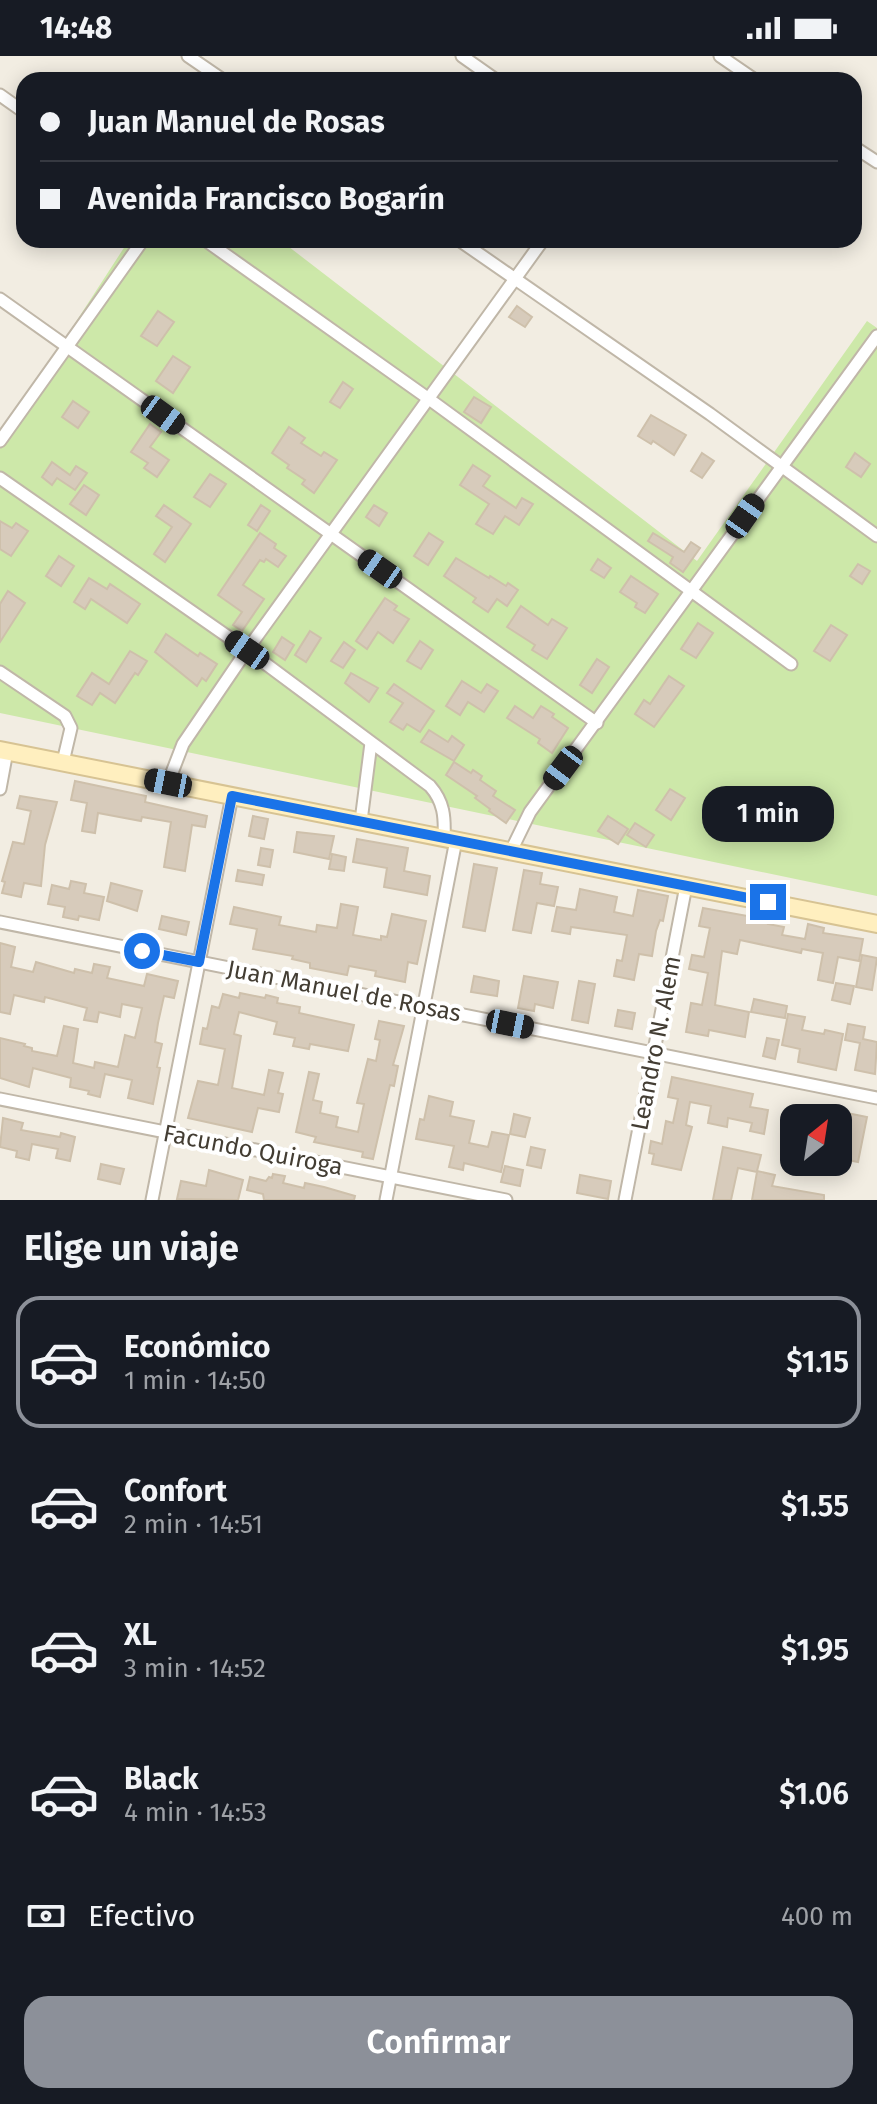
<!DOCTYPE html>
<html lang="es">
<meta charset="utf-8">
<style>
body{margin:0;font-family:"Fira Sans",sans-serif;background:#20242c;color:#f1f3f6;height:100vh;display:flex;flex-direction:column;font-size:30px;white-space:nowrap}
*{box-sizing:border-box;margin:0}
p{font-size:26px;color:#9ea1a6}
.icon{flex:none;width:44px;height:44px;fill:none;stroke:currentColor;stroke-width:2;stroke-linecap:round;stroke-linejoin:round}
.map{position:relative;height:1144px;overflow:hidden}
.details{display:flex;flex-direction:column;background:#171b24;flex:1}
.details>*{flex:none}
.banner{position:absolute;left:16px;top:16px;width:846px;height:176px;border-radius:24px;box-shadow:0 4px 20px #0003;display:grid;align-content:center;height:176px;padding:0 24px;background:#171b24}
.needle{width:52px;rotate:30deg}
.tools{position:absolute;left:780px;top:1048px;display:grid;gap:16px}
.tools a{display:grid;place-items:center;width:72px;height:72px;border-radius:16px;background:#171b24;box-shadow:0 4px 20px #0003;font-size:40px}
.end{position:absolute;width:36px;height:36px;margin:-18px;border:10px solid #1a73e8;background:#fff;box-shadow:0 0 0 4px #fff}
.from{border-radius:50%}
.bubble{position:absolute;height:56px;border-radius:24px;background:#171b24;box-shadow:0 4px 20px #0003;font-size:26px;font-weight:600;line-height:56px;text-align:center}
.car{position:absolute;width:24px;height:48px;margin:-24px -12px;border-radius:10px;box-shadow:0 0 6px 2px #0007;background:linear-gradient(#222 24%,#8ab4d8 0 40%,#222 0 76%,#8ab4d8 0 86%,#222 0)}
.banner b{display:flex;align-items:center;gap:28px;height:76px;font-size:30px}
.banner b+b{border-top:2px solid #363941}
.banner i{width:20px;height:20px;background:#f1f3f6}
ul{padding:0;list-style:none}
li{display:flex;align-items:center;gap:24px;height:132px;margin:0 16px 12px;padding:0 8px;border:4px solid transparent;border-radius:24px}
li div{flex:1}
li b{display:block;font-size:30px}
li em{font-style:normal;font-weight:600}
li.selected{border-color:#8c9099}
li>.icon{width:72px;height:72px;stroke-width:1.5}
h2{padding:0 24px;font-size:36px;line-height:96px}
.pay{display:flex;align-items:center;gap:20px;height:88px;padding:0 24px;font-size:30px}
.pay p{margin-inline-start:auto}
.action{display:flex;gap:16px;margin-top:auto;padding:16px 24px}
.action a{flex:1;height:92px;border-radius:24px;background:#8c9099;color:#fff;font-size:32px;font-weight:600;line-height:92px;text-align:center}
.status{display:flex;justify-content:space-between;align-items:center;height:56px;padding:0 40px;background:#171b24;direction:ltr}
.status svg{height:22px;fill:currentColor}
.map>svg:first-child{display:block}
.green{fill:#cde8a9}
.building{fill:#d7cbbb;stroke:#cec0ab;stroke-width:2}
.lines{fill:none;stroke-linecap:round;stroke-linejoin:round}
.street-casing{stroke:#c0b7a8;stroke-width:15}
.secondary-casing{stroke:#d7c393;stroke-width:20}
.street{stroke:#fff;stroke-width:11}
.secondary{stroke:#ffefbf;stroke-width:16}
.route{stroke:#1a73e8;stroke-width:10}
.labels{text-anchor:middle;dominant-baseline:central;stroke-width:8;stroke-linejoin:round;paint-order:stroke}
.street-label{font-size:24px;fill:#433d33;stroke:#fff}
</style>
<div class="status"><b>14:48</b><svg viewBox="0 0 49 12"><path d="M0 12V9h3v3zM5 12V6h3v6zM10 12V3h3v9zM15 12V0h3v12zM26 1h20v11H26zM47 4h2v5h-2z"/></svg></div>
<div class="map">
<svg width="877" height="1144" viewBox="0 0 877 1144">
<rect width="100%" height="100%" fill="#f2ede2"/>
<path class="green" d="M 129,184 L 280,184 L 697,505 L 867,265 L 877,272 L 877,840 L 0,657 L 0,383 Z"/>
<g class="building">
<path d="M 517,250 L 532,261 L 525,271 L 509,261 Z"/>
<path d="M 158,255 L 174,266 L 157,290 L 141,280 Z"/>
<path d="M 173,300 L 190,311 L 173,337 L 156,325 Z"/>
<path d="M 343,326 L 353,333 L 340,352 L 330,346 Z"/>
<path d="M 474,341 L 491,351 L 481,367 L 464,356 Z"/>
<path d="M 73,345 L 89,356 L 78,372 L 62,361 Z"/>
<path d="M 651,359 L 686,379 L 674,399 L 653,385 L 651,388 L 638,380 Z"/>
<path d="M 150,368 L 161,376 L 150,391 L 169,404 L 157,421 L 144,412 L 148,407 L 131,396 Z"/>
<path d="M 289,371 L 305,382 L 301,387 L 321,400 L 324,396 L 337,404 L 314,437 L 302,428 L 305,424 L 287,412 L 289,409 L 272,397 Z"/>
<path d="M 702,397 L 714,405 L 702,422 L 691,415 Z"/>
<path d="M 855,397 L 870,408 L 861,421 L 846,411 Z"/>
<path d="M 52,406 L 70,419 L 76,410 L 87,417 L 75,434 L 57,422 L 52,429 L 42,421 Z"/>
<path d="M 473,409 L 490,420 L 483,430 L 516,452 L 522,442 L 533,448 L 519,469 L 505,460 L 493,478 L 476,468 L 489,448 L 460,429 Z"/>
<path d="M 210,418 L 226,428 L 210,451 L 194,441 Z"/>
<path d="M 84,429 L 99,439 L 86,459 L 70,448 Z"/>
<path d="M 164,449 L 191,468 L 165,506 L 154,498 L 172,471 L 156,460 Z"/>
<path d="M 261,449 L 270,455 L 257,475 L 248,469 Z"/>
<path d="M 374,449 L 387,457 L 379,470 L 366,461 Z"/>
<path d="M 0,465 L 12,472 L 16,467 L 28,475 L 11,500 L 0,493 Z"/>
<path d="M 260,477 L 276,488 L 274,492 L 286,500 L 278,511 L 266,503 L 264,506 L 260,504 L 243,529 L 264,543 L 242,575 L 233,569 L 242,556 L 218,539 Z"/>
<path d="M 429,477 L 443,486 L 428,509 L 414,500 Z"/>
<path d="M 653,477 L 684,496 L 691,486 L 700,492 L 683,516 L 670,507 L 673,501 L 648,485 Z"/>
<path d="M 59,500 L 74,510 L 61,530 L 46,520 Z"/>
<path d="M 456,502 L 489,522 L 490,520 L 506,530 L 508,527 L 518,534 L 507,550 L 497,543 L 488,556 L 473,546 L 476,542 L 444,520 Z"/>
<path d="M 598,503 L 611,512 L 604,522 L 591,514 Z"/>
<path d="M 858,508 L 870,515 L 862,528 L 850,520 Z"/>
<path d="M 631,520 L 658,538 L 645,557 L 635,551 L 637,547 L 620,536 Z"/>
<path d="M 89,522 L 107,533 L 110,528 L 140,548 L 127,567 L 91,543 L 85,553 L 74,546 Z"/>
<path d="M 8,535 L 25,547 L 0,586 L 0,548 Z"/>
<path d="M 385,542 L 397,550 L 394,554 L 409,563 L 393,587 L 378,576 L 367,593 L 356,585 Z"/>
<path d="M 521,550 L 548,569 L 552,563 L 567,572 L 547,603 L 532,594 L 535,589 L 507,571 Z"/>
<path d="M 698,567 L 713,577 L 696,602 L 681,593 Z"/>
<path d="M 831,569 L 847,579 L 830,605 L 814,595 Z"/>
<path d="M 310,575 L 321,582 L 306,606 L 295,599 Z"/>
<path d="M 166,578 L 198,600 L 200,597 L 217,608 L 206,625 L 202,622 L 197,630 L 155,596 Z"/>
<path d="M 282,581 L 294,589 L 285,604 L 273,596 Z"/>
<path d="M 420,585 L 433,594 L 421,613 L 407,605 Z"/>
<path d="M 344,586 L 355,594 L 343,612 L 331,605 Z"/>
<path d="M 130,595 L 147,605 L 138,619 L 135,617 L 115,647 L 100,637 L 92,649 L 77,640 L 92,617 L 109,628 Z"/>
<path d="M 597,603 L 609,611 L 592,637 L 580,629 Z"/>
<path d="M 351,617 L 378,632 L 369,646 L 345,627 Z"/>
<path d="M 669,620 L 684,630 L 654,671 L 635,658 L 644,644 L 650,648 Z"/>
<path d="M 462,625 L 481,637 L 487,628 L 498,635 L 484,656 L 468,646 L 460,659 L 446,650 Z"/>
<path d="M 394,628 L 434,655 L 420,676 L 407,668 L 403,674 L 390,666 L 403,647 L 387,637 Z"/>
<path d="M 515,650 L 533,662 L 541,650 L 554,658 L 552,661 L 568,672 L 552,697 L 538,687 L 540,683 L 507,662 Z"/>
<path d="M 429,674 L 448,686 L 452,680 L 464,689 L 454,705 L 421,686 Z"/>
<path d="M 454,706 L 471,717 L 473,714 L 482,720 L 480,724 L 496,735 L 493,740 L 515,754 L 506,767 L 489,755 L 490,753 L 475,742 L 477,740 L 446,719 Z"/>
<path d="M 75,725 L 146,740 L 145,746 L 207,760 L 205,771 L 192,769 L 185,815 L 164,811 L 171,766 L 142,761 L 141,765 L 98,757 L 95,777 L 82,775 L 87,747 L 71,744 Z"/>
<path d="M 670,733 L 685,742 L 671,764 L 656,754 Z"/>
<path d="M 20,740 L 57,746 L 45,789 L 41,830 L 24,827 L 21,841 L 2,837 L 5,826 L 2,825 L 13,786 L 24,788 L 31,755 L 17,752 Z"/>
<path d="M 253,760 L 268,763 L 264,783 L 249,780 Z"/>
<path d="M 608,760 L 628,773 L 618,788 L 598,775 Z"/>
<path d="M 635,767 L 654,779 L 646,791 L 627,779 Z"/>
<path d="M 297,776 L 334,780 L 329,803 L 294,796 Z"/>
<path d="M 357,783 L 408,792 L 404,815 L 430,820 L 427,839 L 384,831 L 387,812 L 353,806 Z"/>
<path d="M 261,792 L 273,794 L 270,811 L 258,809 Z"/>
<path d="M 332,798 L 346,801 L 344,815 L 329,813 Z"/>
<path d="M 474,808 L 497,812 L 485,875 L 463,871 Z"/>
<path d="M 238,814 L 264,819 L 262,829 L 236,825 Z"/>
<path d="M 524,814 L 542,817 L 540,828 L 558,831 L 554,850 L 537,847 L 531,877 L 513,874 Z"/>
<path d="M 71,825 L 86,828 L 84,837 L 104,841 L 99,864 L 79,860 L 78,864 L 63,861 L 65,851 L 48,848 L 52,829 L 69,833 Z"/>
<path d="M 111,827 L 142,835 L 137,855 L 107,845 Z"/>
<path d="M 580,833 L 617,841 L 614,856 L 633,860 L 638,834 L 668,840 L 663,865 L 660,864 L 656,875 L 652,900 L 639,898 L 634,924 L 614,920 L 617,904 L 622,905 L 627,879 L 571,871 L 570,878 L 552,875 L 557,851 L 576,854 Z"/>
<path d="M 341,848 L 358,851 L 353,879 L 381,884 L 381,880 L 387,881 L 392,858 L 426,865 L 417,908 L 408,906 L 405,926 L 375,920 L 376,915 L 349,910 L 347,919 L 310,912 L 310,907 L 292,903 L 293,900 L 253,893 L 257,873 L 230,868 L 234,851 L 281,861 L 279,869 L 316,876 L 317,869 L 337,872 Z"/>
<path d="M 703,852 L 769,864 L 768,868 L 784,871 L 782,879 L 805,883 L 808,868 L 824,872 L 823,877 L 863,883 L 859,905 L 838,901 L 833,927 L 818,924 L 823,897 L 802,893 L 801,897 L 740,884 L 737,898 L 722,895 L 715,949 L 749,956 L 745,981 L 709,974 L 708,980 L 686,976 L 691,947 L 702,949 L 708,917 L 689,913 L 692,899 L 704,901 L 710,872 L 699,870 Z"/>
<path d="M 162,860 L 189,866 L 186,879 L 159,873 Z"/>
<path d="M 0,887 L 15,891 L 11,911 L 33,916 L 36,906 L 74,917 L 75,913 L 92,917 L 94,908 L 110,911 L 107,922 L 144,930 L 147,918 L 178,925 L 174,942 L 164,940 L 158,967 L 155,986 L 162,988 L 157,1011 L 160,1012 L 153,1048 L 128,1042 L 132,1024 L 105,1018 L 100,1041 L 88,1038 L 89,1035 L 70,1031 L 71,1022 L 33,1012 L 29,1031 L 0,1022 L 0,982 L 25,988 L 24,990 L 32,992 L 32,995 L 57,1000 L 64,970 L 78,973 L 73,1007 L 94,1012 L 95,1006 L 118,1011 L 125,979 L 135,982 L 142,952 L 122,948 L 120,961 L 99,956 L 97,966 L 84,964 L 87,952 L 45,941 L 44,946 L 14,939 L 10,958 L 0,956 Z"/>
<path d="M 862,899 L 877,902 L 872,934 L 856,931 Z"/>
<path d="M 474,920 L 499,925 L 497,940 L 471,936 Z"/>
<path d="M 524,920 L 558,926 L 553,952 L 535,948 L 534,955 L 518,952 Z"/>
<path d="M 579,925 L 595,928 L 588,967 L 572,964 Z"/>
<path d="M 836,927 L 854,930 L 850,948 L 832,944 Z"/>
<path d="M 240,937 L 265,942 L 266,939 L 278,942 L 277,947 L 300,951 L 299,957 L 354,969 L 348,995 L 310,988 L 309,993 L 293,990 L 295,982 L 274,978 L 277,966 L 239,956 L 234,978 L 241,980 L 232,1032 L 264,1039 L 269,1014 L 283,1017 L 278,1037 L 283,1038 L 279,1056 L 258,1052 L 252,1076 L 188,1062 L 198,1025 L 218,1029 L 225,993 L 200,988 L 203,972 L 207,973 L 212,950 L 219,952 L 223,938 L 239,942 Z"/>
<path d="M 754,943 L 787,950 L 785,962 L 751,956 Z"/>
<path d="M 618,954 L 635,957 L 632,973 L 615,970 Z"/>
<path d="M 788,958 L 805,961 L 802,974 L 824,978 L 825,974 L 843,978 L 836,1014 L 798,1006 L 800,993 L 782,989 Z"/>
<path d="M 379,965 L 404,970 L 393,1009 L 398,1010 L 394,1030 L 390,1029 L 373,1103 L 362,1101 L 363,1096 L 314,1086 L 316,1081 L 296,1076 L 309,1016 L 319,1018 L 313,1044 L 322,1046 L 320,1057 L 338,1061 L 336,1071 L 358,1076 L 364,1048 L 357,1047 L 368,1003 L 376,1005 L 380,984 L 375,983 Z"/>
<path d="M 848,968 L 865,971 L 863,983 L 877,986 L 875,1018 L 855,1014 L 860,987 L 845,984 Z"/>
<path d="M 767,982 L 779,984 L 775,1003 L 763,1000 Z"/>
<path d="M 672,1021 L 753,1038 L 750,1051 L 768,1054 L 764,1078 L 750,1075 L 752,1067 L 728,1062 L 727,1071 L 708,1067 L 711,1050 L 690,1046 L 686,1069 L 692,1071 L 681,1114 L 652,1108 L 654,1098 L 649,1097 L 651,1085 L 662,1088 L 666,1065 L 673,1067 L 678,1043 L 668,1041 Z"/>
<path d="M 429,1040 L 453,1046 L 450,1060 L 474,1065 L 469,1087 L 488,1091 L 492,1076 L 509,1079 L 501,1116 L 464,1107 L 463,1114 L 449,1111 L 454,1090 L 416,1083 L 420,1063 L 424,1064 Z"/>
<path d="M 847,1057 L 867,1061 L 858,1106 L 838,1102 L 838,1064 L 845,1065 Z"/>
<path d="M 514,1058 L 530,1062 L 525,1081 L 510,1078 Z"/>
<path d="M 3,1062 L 23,1067 L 21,1074 L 60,1081 L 61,1077 L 75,1081 L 70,1105 L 56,1102 L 58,1093 L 32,1088 L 29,1104 L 16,1101 L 17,1095 L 0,1091 Z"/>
<path d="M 531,1091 L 545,1094 L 541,1112 L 527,1109 Z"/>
<path d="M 723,1091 L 761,1099 L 757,1115 L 775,1119 L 772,1130 L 824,1139 L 824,1144 L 752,1144 L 757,1116 L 738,1112 L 731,1144 L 713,1144 Z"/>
<path d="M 101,1108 L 124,1113 L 120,1128 L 98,1123 Z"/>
<path d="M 505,1110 L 523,1114 L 520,1130 L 501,1126 Z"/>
<path d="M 209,1114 L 243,1124 L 238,1144 L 177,1143 L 181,1125 L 206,1130 Z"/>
<path d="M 273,1118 L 285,1120 L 283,1127 L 304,1132 L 305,1127 L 324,1131 L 355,1140 L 354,1144 L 264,1144 L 263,1138 L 247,1134 L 250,1121 L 266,1125 L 269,1121 L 272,1122 Z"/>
<path d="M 580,1119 L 611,1125 L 608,1143 L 577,1137 Z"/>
</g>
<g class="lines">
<g class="street-casing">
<g id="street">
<path d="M 188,0 L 223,24"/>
<path d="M 462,0 L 496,24"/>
<path d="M 720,0 L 755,24"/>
<path d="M 0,39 L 24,56"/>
<path d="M 854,91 L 877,106"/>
<path d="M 205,184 L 429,343 L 791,608"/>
<path d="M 459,184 L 710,358 L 877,480"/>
<path d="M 0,243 L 597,667"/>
<path d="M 0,385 L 143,184"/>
<path d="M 0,422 L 247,594 L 430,730 C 444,746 445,761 444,782"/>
<path d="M 0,616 L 65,660 L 71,672 L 63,706"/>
<path d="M 168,727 L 183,688 L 247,594 L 543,184"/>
<path d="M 0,733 L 7,695"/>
<path d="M 361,765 L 371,687"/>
<path d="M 511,795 L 530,756 L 877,280"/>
<path d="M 0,866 L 877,1042"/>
<path d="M 0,1043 L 506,1144"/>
<path d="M 152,1144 L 232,740"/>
<path d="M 386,1144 L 456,784"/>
<path d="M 625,1144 L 686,830"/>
</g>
</g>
<g class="secondary-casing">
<path id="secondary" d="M 0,694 L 877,868"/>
</g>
<use href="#street" class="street"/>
<use href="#secondary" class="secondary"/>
</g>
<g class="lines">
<path class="route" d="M 142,895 L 199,906 L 232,740 L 768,846"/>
</g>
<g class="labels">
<g class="street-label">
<text transform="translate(344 935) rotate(11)">Juan Manuel de Rosas</text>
<text transform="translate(656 987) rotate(-79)">Leandro N. Alem</text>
<text transform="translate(253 1094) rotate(11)">Facundo Quiroga</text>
</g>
</g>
</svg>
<div class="tools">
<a><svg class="needle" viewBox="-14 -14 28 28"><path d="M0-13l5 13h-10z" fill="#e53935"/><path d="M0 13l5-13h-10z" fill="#9ea1a6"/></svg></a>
</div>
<i class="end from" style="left:142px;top:895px"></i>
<i class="end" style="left:768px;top:846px"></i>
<div class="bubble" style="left:702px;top:730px;width:132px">1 min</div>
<i class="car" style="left:163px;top:359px;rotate:126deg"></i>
<i class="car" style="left:745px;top:460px;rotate:35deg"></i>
<i class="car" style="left:380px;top:513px;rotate:305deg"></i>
<i class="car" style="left:247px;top:594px;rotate:305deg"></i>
<i class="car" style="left:563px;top:712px;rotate:217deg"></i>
<i class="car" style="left:168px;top:727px;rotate:281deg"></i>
<i class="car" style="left:510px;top:968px;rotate:101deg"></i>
<div class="banner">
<b><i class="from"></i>Juan Manuel de Rosas</b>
<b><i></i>Avenida Francisco Bogarín</b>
</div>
</div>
<section class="details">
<h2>Elige un viaje</h2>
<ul>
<li class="selected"><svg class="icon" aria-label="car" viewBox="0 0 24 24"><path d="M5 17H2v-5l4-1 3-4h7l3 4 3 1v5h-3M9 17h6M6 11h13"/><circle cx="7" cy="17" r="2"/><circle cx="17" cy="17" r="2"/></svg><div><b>Económico</b><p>1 min · 14:50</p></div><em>$1.15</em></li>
<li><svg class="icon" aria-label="car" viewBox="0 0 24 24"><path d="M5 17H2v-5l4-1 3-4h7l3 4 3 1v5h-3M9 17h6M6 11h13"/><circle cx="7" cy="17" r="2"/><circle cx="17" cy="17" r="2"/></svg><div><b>Confort</b><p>2 min · 14:51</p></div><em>$1.55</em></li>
<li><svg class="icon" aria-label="car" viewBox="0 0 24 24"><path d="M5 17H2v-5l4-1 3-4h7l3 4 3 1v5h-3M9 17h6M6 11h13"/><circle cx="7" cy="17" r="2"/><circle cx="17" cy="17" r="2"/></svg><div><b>XL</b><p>3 min · 14:52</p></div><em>$1.95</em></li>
<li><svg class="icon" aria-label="car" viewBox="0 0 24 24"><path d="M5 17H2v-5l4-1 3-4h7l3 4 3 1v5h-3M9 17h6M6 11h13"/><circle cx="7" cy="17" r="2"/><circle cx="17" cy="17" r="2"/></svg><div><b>Black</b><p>4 min · 14:53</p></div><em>$1.06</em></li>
</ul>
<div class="pay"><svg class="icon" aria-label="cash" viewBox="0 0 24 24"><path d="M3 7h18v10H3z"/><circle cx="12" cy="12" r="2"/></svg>Efectivo<p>400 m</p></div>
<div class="action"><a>Confirmar</a></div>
</section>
